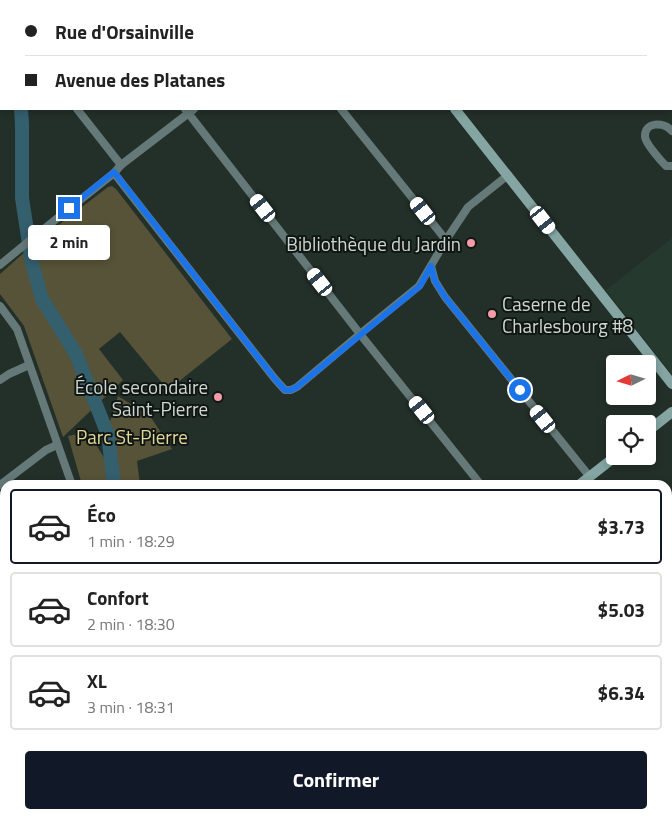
<!DOCTYPE html>
<html lang="fr">
<meta charset="utf-8">
<style>
body{margin:0;font-family:"Titillium Web",sans-serif;background:#f6f6f6;color:#222;height:100vh;display:flex;flex-direction:column;font-size:19px;white-space:nowrap}
*{box-sizing:border-box;margin:0}
p{font-size:16px;color:#767676}
.icon{flex:none;width:28px;height:28px;fill:none;stroke:currentColor;stroke-width:2;stroke-linecap:round;stroke-linejoin:round}
.map{position:relative;flex:1;overflow:hidden}
.details{position:absolute;left:0px;top:480px;width:672px;height:339px;display:flex;flex-direction:column;background:#fff;border-radius:15px 15px 0 0;box-shadow:0 2px 8px #0003}
.details>*{flex:none}
.guide{position:absolute;left:0px;top:0px;width:672px;height:110px;box-shadow:0 2px 8px #0003;display:grid;align-content:center;height:110px;padding:0 25px;background:#fff}
.needle{width:32px;rotate:265deg}
.tools{position:absolute;left:606px;top:355px;display:grid;gap:10px}
.tools a{display:grid;place-items:center;width:50px;height:50px;border-radius:5px;background:#fff;box-shadow:0 2px 8px #0003;font-size:25px}
.end{position:absolute;width:22px;height:22px;margin:-11px;border:6px solid #1a73e8;background:#fff;box-shadow:0 0 0 2px #fff}
.from{border-radius:50%}
.bubble{position:absolute;height:35px;border-radius:5px;background:#fff;box-shadow:0 2px 8px #0003;font-size:16px;font-weight:700;line-height:35px;text-align:center}
.car{position:absolute;width:15px;height:30px;margin:-15px -8px;border-radius:6px;box-shadow:0 0 4px 1px #0007;background:linear-gradient(#fff 24%,#345 0 40%,#fff 0 76%,#345 0 86%,#fff 0)}
.guide b{display:flex;align-items:center;gap:18px;height:48px;font-size:19px}
.guide b+b{border-top:1px solid #e0e0e0}
.guide i{width:12px;height:12px;background:#222}
ul{padding:9px 0 0;list-style:none}
li{display:flex;align-items:center;gap:15px;height:75px;margin:0 10px 8px;padding:0 15px;border:2px solid #e0e0e0;border-radius:5px}
li div{flex:1}
li b{display:block;font-size:19px}
li em{font-style:normal;font-weight:700}
li.on{border-color:#111827}
li>.icon{width:45px;height:45px;stroke-width:1.5}
.cta{display:flex;gap:10px;margin-top:auto;padding:10px 25px}
.cta a{flex:1;height:58px;border-radius:5px;background:#111827;color:#fff;font-size:20px;font-weight:700;line-height:58px;text-align:center}
.map>svg:first-child{display:block}
.built{fill:#26392e}
.green{fill:#575338}
.lines{fill:none;stroke-linecap:round;stroke-linejoin:round}
.river{stroke:#345f6d;stroke-width:14}
.street{stroke:#657978;stroke-width:8}
.secondary{stroke:#84a5a2;stroke-width:10}
.route{stroke:#1a73e8;stroke-width:6}
.poi-dot{fill:#f39aa8;stroke:#101613;stroke-width:2}
.labels{text-anchor:middle;dominant-baseline:central;stroke-width:4;stroke-linejoin:round;paint-order:stroke}
.poi-label{font-size:19px;fill:#cfd7d2;stroke:#101613;text-anchor:end}
.park-label{font-size:19px;fill:#e2d898;stroke:#101613}
</style>
<div class="map">
<svg width="672" height="818" viewBox="0 0 672 818">
<rect width="100%" height="100%" fill="#232f29"/>
<path class="built" d="M 672,238 L 672,375 L 606,290 Z"/>
<g class="green">
<path d="M 112,186 L 116,189 L 232,339 L 168,390 L 120,332 L 99,349 L 123,380 L 63,437 L 24,326 L 0,294 L 0,274 L 35,243 L 108,187 Z"/>
<path d="M 118,396 L 150,416 L 172,449 L 137,461 L 140,485 L 82,485 L 68,436 L 88,432 L 105,459 L 106,434 Z"/>
</g>
<g class="lines">
<g class="river">
<path d="M 33,1 L 33,0"/>
<path d="M 21,109 L 22,123 L 22,198 L 32,263 L 42,299 L 76,354 L 108,435 L 114,485"/>
</g>
<g class="street">
<path d="M 97,0 L 98,1"/>
<path d="M 254,0 L 255,1"/>
<path d="M 493,0 L 494,1"/>
<path d="M 329,1 L 330,0"/>
<path d="M 574,1 L 575,0"/>
<path d="M 77,109 L 121,165"/>
<path d="M 185,109 L 360,334 L 481,485"/>
<path d="M 341,109 L 446,240"/>
<path d="M 672,131 C 663,121 644,122 645,137 C 646,144 661,161 666,166 L 672,166"/>
<path d="M 114,173 L 275,379 L 285,390 L 291,390 L 297,387 L 360,334 L 419,286 L 446,240 L 468,207 L 508,175"/>
<path d="M 0,265 L 40,232 L 114,173 L 121,165 L 194,109"/>
<path d="M 431,266 L 435,281 L 445,297 L 590,477"/>
<path d="M 0,306 L 17,329 L 72,485"/>
<path d="M 0,380 L 9,374 L 29,365"/>
<path d="M 0,485 L 46,450 L 57,445"/>
<path d="M 668,522 L 672,519"/>
<path d="M 0,543 L 5,550"/>
<path d="M 668,622 L 672,619"/>
<path d="M 0,626 L 5,622"/>
<path d="M 0,674 L 5,681"/>
<path d="M 668,675 L 672,681"/>
<path d="M 0,736 L 5,732"/>
<path d="M 108,814 L 112,818"/>
<path d="M 240,814 L 243,818"/>
<path d="M 348,814 L 352,818"/>
<path d="M 451,814 L 455,818"/>
<path d="M 554,814 L 557,818"/>
<path d="M 662,814 L 665,818"/>
<path d="M 562,818 L 567,814"/>
</g>
<g class="secondary">
<path d="M 369,0 L 370,1"/>
<path d="M 455,109 L 672,384"/>
<path d="M 648,431 L 672,412"/>
<path d="M 579,485 L 616,456"/>
<path d="M 154,818 L 160,814"/>
</g>
</g>
<g class="lines">
<path class="route" d="M 69,208 L 114,172 L 275,379 L 285,390 L 291,390 L 297,387 L 420,286 L 431,266 L 435,281 L 445,297 L 520,390"/>
</g>
<g class="poi-dot">
<circle cx="471" cy="243" r="5"/>
<circle cx="492" cy="314" r="5"/>
<circle cx="218" cy="397" r="5"/>
</g>
<g class="labels">
<g class="poi-label">
<text x="461" y="243">Bibliothèque du Jardin</text>
<text x="502" y="303" text-anchor="start">Caserne de<tspan x="502" dy="22">Charlesbourg #8</tspan></text>
<text x="208" y="386">École secondaire<tspan x="208" dy="22">Saint-Pierre</tspan></text>
</g>
<g class="park-label">
<text x="132" y="436">Parc St-Pierre</text>
</g>
</g>
</svg>
<div class="tools">
<a><svg class="needle" viewBox="-14 -14 28 28"><path d="M0-13l5 13h-10z" fill="#e53935"/><path d="M0 13l5-13h-10z" fill="#767676"/></svg></a>
<a><svg class="icon" aria-label="locate" viewBox="0 0 24 24"><circle cx="12" cy="12" r="6"/><path d="M12 2v4M12 18v4M2 12h4M18 12h4"/></svg></a>
</div>
<i class="end from" style="left:520px;top:390px"></i>
<i class="end" style="left:69px;top:208px"></i>
<div class="bubble" style="left:28px;top:225px;width:82px">2 min</div>
<i class="car" style="left:263px;top:208px;rotate:322deg"></i>
<i class="car" style="left:423px;top:211px;rotate:322deg"></i>
<i class="car" style="left:543px;top:220px;rotate:142deg"></i>
<i class="car" style="left:320px;top:282px;rotate:322deg"></i>
<i class="car" style="left:422px;top:410px;rotate:321deg"></i>
<i class="car" style="left:543px;top:419px;rotate:321deg"></i>
<div class="guide">
<b><i class="from"></i>Rue d'Orsainville</b>
<b><i></i>Avenue des Platanes</b>
</div>
<section class="details">
<ul>
<li class="on"><svg class="icon" aria-label="car" viewBox="0 0 24 24"><path d="M5 17H2v-5l4-1 3-4h7l3 4 3 1v5h-3M9 17h6M6 11h13"/><circle cx="7" cy="17" r="2"/><circle cx="17" cy="17" r="2"/></svg><div><b>Éco</b><p>1 min · 18:29</p></div><em>$3.73</em></li>
<li><svg class="icon" aria-label="car" viewBox="0 0 24 24"><path d="M5 17H2v-5l4-1 3-4h7l3 4 3 1v5h-3M9 17h6M6 11h13"/><circle cx="7" cy="17" r="2"/><circle cx="17" cy="17" r="2"/></svg><div><b>Confort</b><p>2 min · 18:30</p></div><em>$5.03</em></li>
<li><svg class="icon" aria-label="car" viewBox="0 0 24 24"><path d="M5 17H2v-5l4-1 3-4h7l3 4 3 1v5h-3M9 17h6M6 11h13"/><circle cx="7" cy="17" r="2"/><circle cx="17" cy="17" r="2"/></svg><div><b>XL</b><p>3 min · 18:31</p></div><em>$6.34</em></li>
</ul>
<div class="cta"><a>Confirmer</a></div>
</section>
</div>
